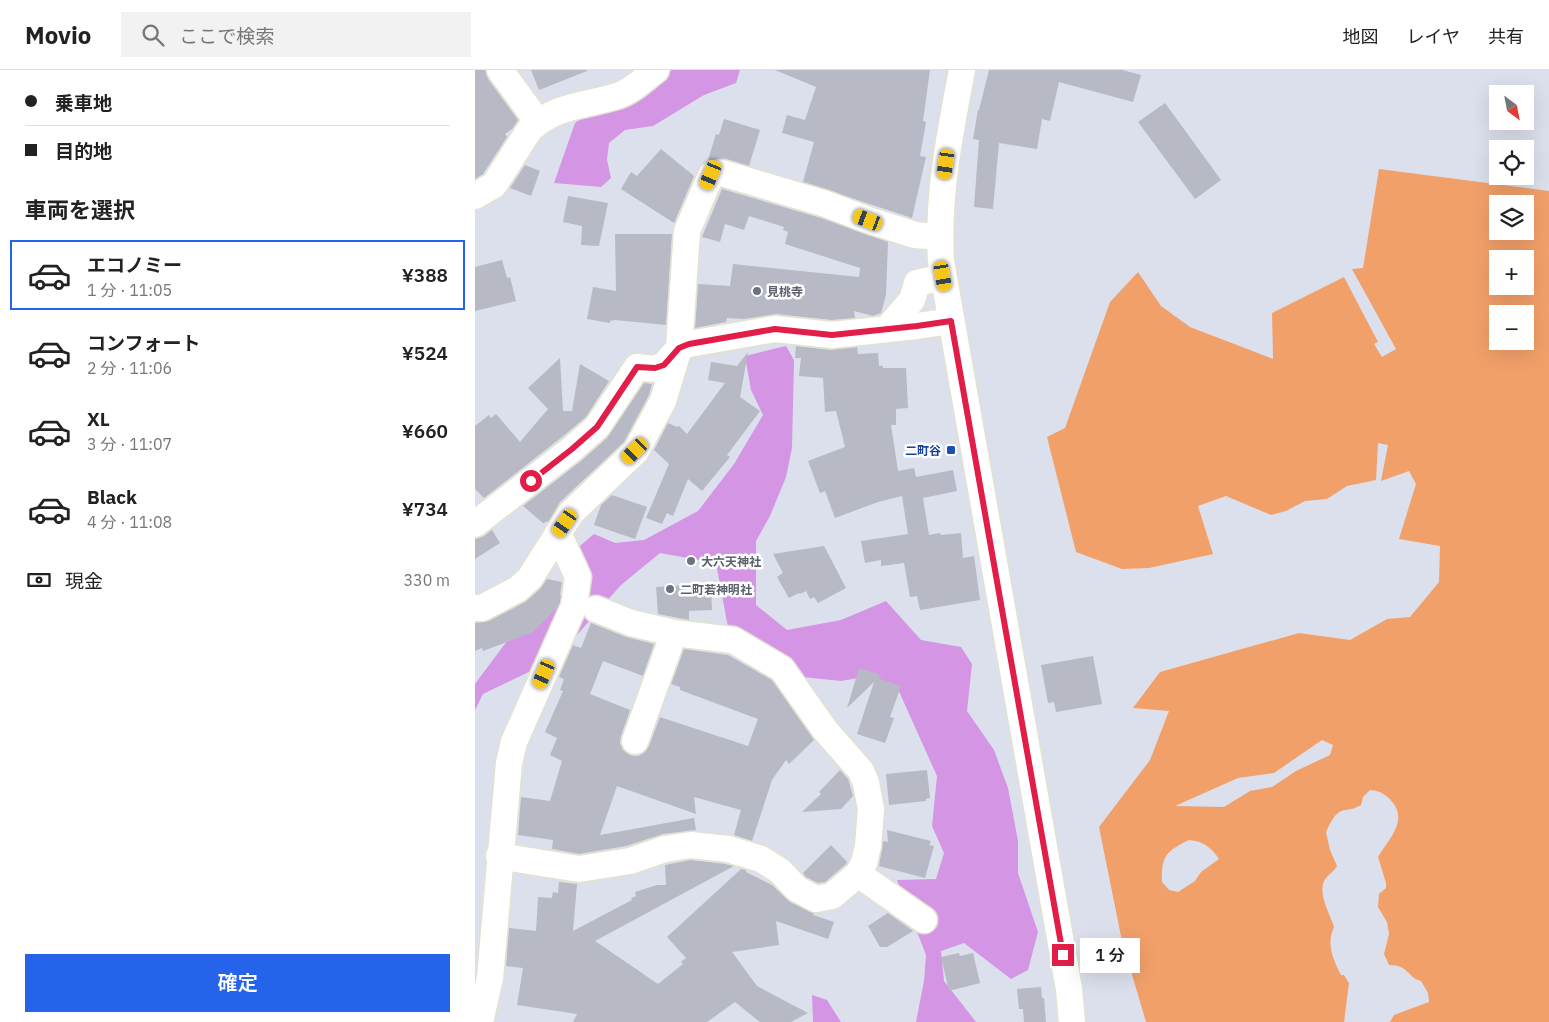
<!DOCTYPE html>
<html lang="ja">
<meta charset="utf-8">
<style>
body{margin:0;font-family:"IBM Plex Sans","Noto Sans JP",sans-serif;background:#f2f2f2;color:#222;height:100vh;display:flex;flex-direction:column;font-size:19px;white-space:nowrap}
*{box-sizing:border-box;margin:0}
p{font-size:16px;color:#767676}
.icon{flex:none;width:28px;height:28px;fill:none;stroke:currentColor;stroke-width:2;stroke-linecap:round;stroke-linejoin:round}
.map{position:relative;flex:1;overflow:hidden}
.side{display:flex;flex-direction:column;background:#fff;width:475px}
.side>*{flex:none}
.hud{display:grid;align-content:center;height:110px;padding:0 25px;background:#fff}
.needle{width:32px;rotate:148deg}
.controls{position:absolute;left:1014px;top:15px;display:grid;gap:10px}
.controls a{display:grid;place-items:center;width:45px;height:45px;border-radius:0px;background:#fff;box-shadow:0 5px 20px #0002;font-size:25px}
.end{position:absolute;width:22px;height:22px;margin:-11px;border:6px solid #e11d48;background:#fff;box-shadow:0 0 0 2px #fff}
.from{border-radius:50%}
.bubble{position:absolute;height:35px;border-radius:0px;background:#fff;box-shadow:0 5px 20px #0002;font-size:16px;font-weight:600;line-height:35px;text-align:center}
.car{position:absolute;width:15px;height:30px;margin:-15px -8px;border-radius:6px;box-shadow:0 0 4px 1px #0007;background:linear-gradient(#f5c518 24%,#345 0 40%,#f5c518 0 76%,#345 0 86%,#f5c518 0)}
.hud b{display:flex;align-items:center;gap:18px;height:48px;font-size:19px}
.hud b+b{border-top:1px solid #e0e0e0}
.hud i{width:12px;height:12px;background:#222}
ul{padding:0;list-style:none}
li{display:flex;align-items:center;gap:15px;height:70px;margin:0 10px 8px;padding:0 15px;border:2px solid transparent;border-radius:0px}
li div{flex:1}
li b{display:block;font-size:19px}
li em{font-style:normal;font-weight:600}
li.on{border-color:#2563eb}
li>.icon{width:45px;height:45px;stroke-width:1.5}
h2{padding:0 25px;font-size:22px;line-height:60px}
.pay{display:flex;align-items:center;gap:12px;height:55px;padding:0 25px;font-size:19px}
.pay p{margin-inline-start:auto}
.button{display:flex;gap:10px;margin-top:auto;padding:10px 25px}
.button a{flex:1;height:58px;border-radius:0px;background:#2563eb;color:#fff;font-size:20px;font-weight:600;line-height:58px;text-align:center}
header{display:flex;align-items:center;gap:30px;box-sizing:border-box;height:70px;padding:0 25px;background:#fff;border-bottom:1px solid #e0e0e0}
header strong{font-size:24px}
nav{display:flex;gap:28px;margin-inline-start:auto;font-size:18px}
.search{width:350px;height:45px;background:#f2f2f2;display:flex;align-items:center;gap:12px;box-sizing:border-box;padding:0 18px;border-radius:0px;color:#767676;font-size:19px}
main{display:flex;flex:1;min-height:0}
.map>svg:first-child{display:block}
.green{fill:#d495e5}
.water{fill:#f2a06a;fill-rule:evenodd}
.building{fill:#b7b9c4}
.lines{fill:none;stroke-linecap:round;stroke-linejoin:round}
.minor-casing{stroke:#e3e2d0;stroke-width:29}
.minor{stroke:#fff;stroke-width:26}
.route{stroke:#e11d48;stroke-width:6}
.worship-dot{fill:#6b7280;stroke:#fff;stroke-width:2}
.transit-dot{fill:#1a4fb4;stroke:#fff;stroke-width:2}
.labels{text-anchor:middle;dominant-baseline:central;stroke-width:5;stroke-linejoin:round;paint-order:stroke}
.worship-label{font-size:12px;font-weight:bold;fill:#5b616d;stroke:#fff;text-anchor:start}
.transit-label{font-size:12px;font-weight:bold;fill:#164399;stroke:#fff;text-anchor:end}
</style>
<header>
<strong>Movio</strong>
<div class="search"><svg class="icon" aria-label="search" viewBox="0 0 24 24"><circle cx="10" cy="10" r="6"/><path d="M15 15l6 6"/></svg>ここで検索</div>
<nav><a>地図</a><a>レイヤ</a><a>共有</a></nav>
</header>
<main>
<section class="side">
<div class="hud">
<b><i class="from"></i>乗車地</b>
<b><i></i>目的地</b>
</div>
<h2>車両を選択</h2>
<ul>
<li class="on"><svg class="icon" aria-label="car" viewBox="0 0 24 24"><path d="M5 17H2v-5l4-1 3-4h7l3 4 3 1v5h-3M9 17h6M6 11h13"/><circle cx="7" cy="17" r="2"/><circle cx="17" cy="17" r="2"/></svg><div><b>エコノミー</b><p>1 分 · 11:05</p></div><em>¥388</em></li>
<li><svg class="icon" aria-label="car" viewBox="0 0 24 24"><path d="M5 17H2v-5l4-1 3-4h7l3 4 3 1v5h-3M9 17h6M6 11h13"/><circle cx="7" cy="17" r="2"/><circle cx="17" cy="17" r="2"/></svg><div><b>コンフォート</b><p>2 分 · 11:06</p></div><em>¥524</em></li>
<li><svg class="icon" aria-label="car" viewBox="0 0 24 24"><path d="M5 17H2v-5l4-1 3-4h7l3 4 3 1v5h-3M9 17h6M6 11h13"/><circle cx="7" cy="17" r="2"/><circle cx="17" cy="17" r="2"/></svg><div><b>XL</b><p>3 分 · 11:07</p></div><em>¥660</em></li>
<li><svg class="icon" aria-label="car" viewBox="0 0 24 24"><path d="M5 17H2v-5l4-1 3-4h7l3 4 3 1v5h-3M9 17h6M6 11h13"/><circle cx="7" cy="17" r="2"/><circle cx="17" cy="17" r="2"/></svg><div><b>Black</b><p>4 分 · 11:08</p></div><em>¥734</em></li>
</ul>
<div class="pay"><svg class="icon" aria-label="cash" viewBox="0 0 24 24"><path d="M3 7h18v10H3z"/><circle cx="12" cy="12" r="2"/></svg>現金<p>330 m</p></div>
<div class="button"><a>確定</a></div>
</section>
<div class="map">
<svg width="1074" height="952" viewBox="0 0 1074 952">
<rect width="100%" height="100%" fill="#dbe0ec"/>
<g class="green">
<path d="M 197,0 L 265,0 L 261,13 L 229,25 L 178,56 L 150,60 L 134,73 L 132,90 L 136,108 L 126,117 L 79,113 L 100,53 L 108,47 Z"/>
<path d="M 311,276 L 319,290 L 317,378 L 311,407 L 295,446 L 281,471 L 281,535 L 312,560 L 366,550 L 411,531 L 446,570 L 486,577 L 497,594 L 492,641 L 519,680 L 533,718 L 543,771 L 543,803 L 563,862 L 553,900 L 536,909 L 489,873 L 466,881 L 469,911 L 501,952 L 441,952 L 449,911 L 451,885 L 422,810 L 461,809 L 469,783 L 457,756 L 462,706 L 422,617 L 395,606 L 366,611 L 308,605 L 260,576 L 252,552 L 241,493 L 185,483 L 146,515 L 101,566 L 64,597 L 8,624 L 0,640 L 0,614 L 35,567 L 65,548 L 92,518 L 87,491 L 119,464 L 140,473 L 169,470 L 223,441 L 259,394 L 288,345 L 276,320 L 270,286 Z"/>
<path d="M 337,925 L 352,930 L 366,952 L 338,952 Z"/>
</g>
<path class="water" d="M 904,99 L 1074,121 L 1074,952 L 915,952 L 919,945 L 954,932 L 953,923 L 946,911 C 933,908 934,895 914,895 L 909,884 L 914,864 L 912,852 L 903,837 L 904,824 L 911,818 L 911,813 L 903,787 C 912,771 933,752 918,733 C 912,725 906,721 895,720 L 888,727 L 886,735 C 879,739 877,739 870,740 C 860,741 855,754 851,762 L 855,780 L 862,796 C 859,802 852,805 849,811 C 843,825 855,844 859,857 C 851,874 858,889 866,905 L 869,905 L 874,913 L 869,952 L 671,952 L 647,871 L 624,757 L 675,690 L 694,641 L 658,638 L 685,602 L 824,563 L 875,570 L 912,549 L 935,547 L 964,512 L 965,476 L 924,469 L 941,414 L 934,401 L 906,411 L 913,375 L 903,373 L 901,410 L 872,416 L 852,429 L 830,431 L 811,441 L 796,445 L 751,426 L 723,436 L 738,484 L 674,498 L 647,499 L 601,482 L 572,367 L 590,358 L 635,232 L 663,202 L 686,236 L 715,257 L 798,289 L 797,243 L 869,207 L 903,272 L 899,274 L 907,287 L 921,279 L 877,199 L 888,198 ZM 1022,134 L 1050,134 L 1050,161 L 1022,161 ZM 1022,189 L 1050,189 L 1050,216 L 1022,216 ZM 1022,244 L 1050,244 L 1050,271 L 1022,271 ZM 847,670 L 858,675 L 855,685 L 821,701 L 797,717 L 775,721 L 749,737 L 700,736 L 763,708 L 799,703 ZM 714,770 C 728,771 737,778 744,789 L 726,802 L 720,811 L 703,822 L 694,820 L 687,812 C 686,785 692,781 714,770 Z"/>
<g class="building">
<path d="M 0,0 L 10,0 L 13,9 L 43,50 L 37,59 L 30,64 L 32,67 L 8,104 L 0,109 Z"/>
<path d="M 56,0 L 112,0 L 112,1 L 64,20 Z"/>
<path d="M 300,0 L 455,0 L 448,51 L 451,52 L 445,86 L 451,87 L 437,148 L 328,112 L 339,72 L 307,63 L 312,45 L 330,50 L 341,17 Z"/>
<path d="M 514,0 L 647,0 L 666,5 L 658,32 L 584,12 L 575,51 L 567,49 L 562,79 L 524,73 L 518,139 L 499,137 L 504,70 L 498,69 L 503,40 L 504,40 Z"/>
<path d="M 690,33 L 746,110 L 720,129 L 663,52 Z"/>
<path d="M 249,49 L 285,60 L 274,96 L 251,89 L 233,90 L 241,64 L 244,65 Z"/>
<path d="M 186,79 L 219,106 L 199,153 L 146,119 L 156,102 L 162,106 Z"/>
<path d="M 50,95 L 65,101 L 56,126 L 35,118 Z"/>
<path d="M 247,119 L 346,148 L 413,172 L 411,225 L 406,243 L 398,246 L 379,241 L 380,248 L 357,250 L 301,244 L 269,249 L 252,248 L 251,252 L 220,258 L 223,214 L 255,216 L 258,194 L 384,207 L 385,198 L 310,174 L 313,162 L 308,160 L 309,157 L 274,146 L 269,160 L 250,154 L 245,172 L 227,167 Z"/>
<path d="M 93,126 L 133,133 L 124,176 L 106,175 L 107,156 L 88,152 Z"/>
<path d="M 140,164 L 197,164 L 191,255 L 140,250 L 135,251 L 135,253 L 112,249 L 118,217 L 141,221 Z"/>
<path d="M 27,190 L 32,208 L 35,207 L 41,231 L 0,241 L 0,197 Z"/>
<path d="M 321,276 L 356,280 L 382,277 L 383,284 L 403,283 L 404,296 L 408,296 L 408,298 L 431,298 L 433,338 L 421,339 L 421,355 L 416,355 L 423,401 L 439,398 L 441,407 L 478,400 L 482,421 L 448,428 L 454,465 L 465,463 L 466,465 L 486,463 L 488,488 L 499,486 L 505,530 L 445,540 L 442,526 L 435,527 L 429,493 L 406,496 L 406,490 L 390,493 L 386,471 L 433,464 L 427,426 L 403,432 L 360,448 L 350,421 L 345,423 L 333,391 L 370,377 L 361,341 L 350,342 L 348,308 L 324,306 L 326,288 L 320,288 Z"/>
<path d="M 273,282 L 265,327 L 285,341 L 252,385 L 255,387 L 227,421 L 213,409 L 198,446 L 192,443 L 187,454 L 171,448 L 194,394 L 179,380 L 193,353 L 202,357 L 204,356 L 212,364 L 250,313 L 233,310 L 236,292 L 262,296 Z"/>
<path d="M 85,288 L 88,341 L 97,341 L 105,294 L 134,311 L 111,347 L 87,367 L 9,428 L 0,419 L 0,356 L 14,345 L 16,348 L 21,344 L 45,372 L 73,339 L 53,318 Z"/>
<path d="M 169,313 L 177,314 L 174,325 L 149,372 L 85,432 L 74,451 L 68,453 L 48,436 L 106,391 L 132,368 Z"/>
<path d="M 137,425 L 172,437 L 160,469 L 119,455 L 126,435 Z"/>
<path d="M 17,460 L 25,473 L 0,489 L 0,469 L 9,466 Z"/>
<path d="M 349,476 L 371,518 L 343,533 L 339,527 L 335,529 L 331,521 L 325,524 L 324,523 L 314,528 L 302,507 L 308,503 L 298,484 Z"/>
<path d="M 72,509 L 87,512 L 84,532 L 82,538 L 58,562 L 8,581 L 7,578 L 0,581 L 0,553 L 14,551 L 50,532 L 65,519 Z"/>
<path d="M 212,515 L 212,521 L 236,520 L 237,540 L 214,541 L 214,550 L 183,544 L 181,517 Z"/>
<path d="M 116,553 L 151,567 L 179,574 L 168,606 L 128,591 L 115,624 L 155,640 L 146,666 L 145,673 L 148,680 L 155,685 L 163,686 L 170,682 L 174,676 L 185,647 L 273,676 L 283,649 L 205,620 L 205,617 L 196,614 L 209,579 L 253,585 L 297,610 L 339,670 L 314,694 L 311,690 L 297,710 L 277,771 L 259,765 L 266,740 L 219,727 L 221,744 L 142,716 L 125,765 L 219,748 L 221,760 L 188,764 L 151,776 L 104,784 L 77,779 L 78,770 L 43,765 L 46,727 L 75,731 L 87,691 L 75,685 L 82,668 L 70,662 L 88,621 L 85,620 L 89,609 L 84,607 L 98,575 L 106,578 Z"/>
<path d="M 618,586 L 627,634 L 581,642 L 579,632 L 573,633 L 566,595 Z"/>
<path d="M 384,598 L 406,605 L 403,608 L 426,616 L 415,647 L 419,648 L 410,673 L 382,664 L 399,612 L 372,638 Z"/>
<path d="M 365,700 L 373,709 L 378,726 L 366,739 L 327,742 L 346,724 L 344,722 Z"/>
<path d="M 452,700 L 455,728 L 451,729 L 451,731 L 414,735 L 411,704 Z"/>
<path d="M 412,760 L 456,771 L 454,775 L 459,776 L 450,808 L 404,796 L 408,771 L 413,772 Z"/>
<path d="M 356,775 L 372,792 L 371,794 L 350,812 L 343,813 L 331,807 L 328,803 Z"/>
<path d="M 216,790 L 250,794 L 259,796 L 120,871 L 183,914 L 208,894 L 206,892 L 211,888 L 192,867 L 266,799 L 271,800 L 271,802 L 297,815 L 315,832 L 339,843 L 338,845 L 359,852 L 353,869 L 301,851 L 304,875 L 257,882 L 282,916 L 333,943 L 316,952 L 285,952 L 260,932 L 232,952 L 98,952 L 102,944 L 42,935 L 48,898 L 31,896 L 34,858 L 61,861 L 63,827 L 77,828 L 78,822 L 83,823 L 84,812 L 102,814 L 98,861 L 157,830 L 156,828 L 161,826 L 160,822 L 182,815 L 191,815 L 190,795 Z"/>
<path d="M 413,843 L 438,861 L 412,877 L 405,877 L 393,856 Z"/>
<path d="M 484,883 L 485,886 L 498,883 L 505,913 L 474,921 L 466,887 Z"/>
<path d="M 566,917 L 567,928 L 569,928 L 571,952 L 549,952 L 548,939 L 544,939 L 542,919 Z"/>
</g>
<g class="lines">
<g class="minor-casing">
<g id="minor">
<path d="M 25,0 L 63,52"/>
<path d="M 487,0 C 475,63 462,127 466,191 L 594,919 L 597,952"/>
<path d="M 0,126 L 19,115 L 55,59 C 81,35 110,36 142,26 C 156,22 169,9 181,0"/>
<path d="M 412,259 L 437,230 L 442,213 L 468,207"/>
<path d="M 0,454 L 97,379 L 122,357 L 162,297 L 180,299 L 189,295 L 204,278 L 214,274 L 300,259 L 357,265 L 442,256 L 476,251"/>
<path d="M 0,538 L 7,538 L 43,519 L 55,508 L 96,443 L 161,381 L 188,331 L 204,278 L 212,161 L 236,105 L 247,103 L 351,134 L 393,150 L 440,165 L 464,167"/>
<path d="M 160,671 L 199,563"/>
<path d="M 24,786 L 104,799 L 155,791 L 190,779 L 216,775 L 253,779 L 286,789 L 305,801 L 322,819 L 341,829 L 357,826 L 383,804 L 389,793 L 393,776 L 396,739 L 391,713 L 386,701 L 350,660 L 307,599 L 258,570 L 199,563 L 156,553 L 121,539"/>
<path d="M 383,804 L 449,850"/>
<path d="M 5,952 L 15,908 L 34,693 L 39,672 L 99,536 L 103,507 L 83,463"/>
</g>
</g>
<use href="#minor" class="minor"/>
</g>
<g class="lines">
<path class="route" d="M 56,411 L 97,379 L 122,357 L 162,297 L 180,298 L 189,295 L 204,278 L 214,274 L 300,259 L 357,265 L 442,256 L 476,251 L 588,885"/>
</g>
<g class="worship-dot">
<circle cx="282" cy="221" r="5"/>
<circle cx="216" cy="491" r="5"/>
<circle cx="195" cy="519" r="5"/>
</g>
<rect class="transit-dot" x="471" y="375" width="10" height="10" rx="2.5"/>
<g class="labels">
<g class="worship-label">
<text x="292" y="221">見桃寺</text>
<text x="226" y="491">大六天神社</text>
<text x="205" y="519">二町若神明社</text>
</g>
<g class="transit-label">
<text x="466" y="380">二町谷</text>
</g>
</g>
</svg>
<div class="controls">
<a><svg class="needle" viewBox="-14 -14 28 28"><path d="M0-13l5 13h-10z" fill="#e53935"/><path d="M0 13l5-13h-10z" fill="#767676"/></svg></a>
<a><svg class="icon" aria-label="locate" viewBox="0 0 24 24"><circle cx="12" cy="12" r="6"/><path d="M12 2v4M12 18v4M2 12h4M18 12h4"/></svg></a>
<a><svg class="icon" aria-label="layers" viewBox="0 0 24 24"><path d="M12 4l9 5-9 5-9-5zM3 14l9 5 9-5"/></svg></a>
<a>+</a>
<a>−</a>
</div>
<i class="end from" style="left:56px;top:411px"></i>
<i class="end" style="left:588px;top:885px"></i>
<div class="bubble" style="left:605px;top:868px;width:60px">1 分</div>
<i class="car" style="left:471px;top:94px;rotate:188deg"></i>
<i class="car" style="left:236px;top:105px;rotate:203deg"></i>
<i class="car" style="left:393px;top:150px;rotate:291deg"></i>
<i class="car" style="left:468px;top:206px;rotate:170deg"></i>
<i class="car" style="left:160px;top:381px;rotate:225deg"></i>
<i class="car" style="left:90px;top:453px;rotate:215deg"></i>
<i class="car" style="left:69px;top:604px;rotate:204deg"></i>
</div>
</main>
